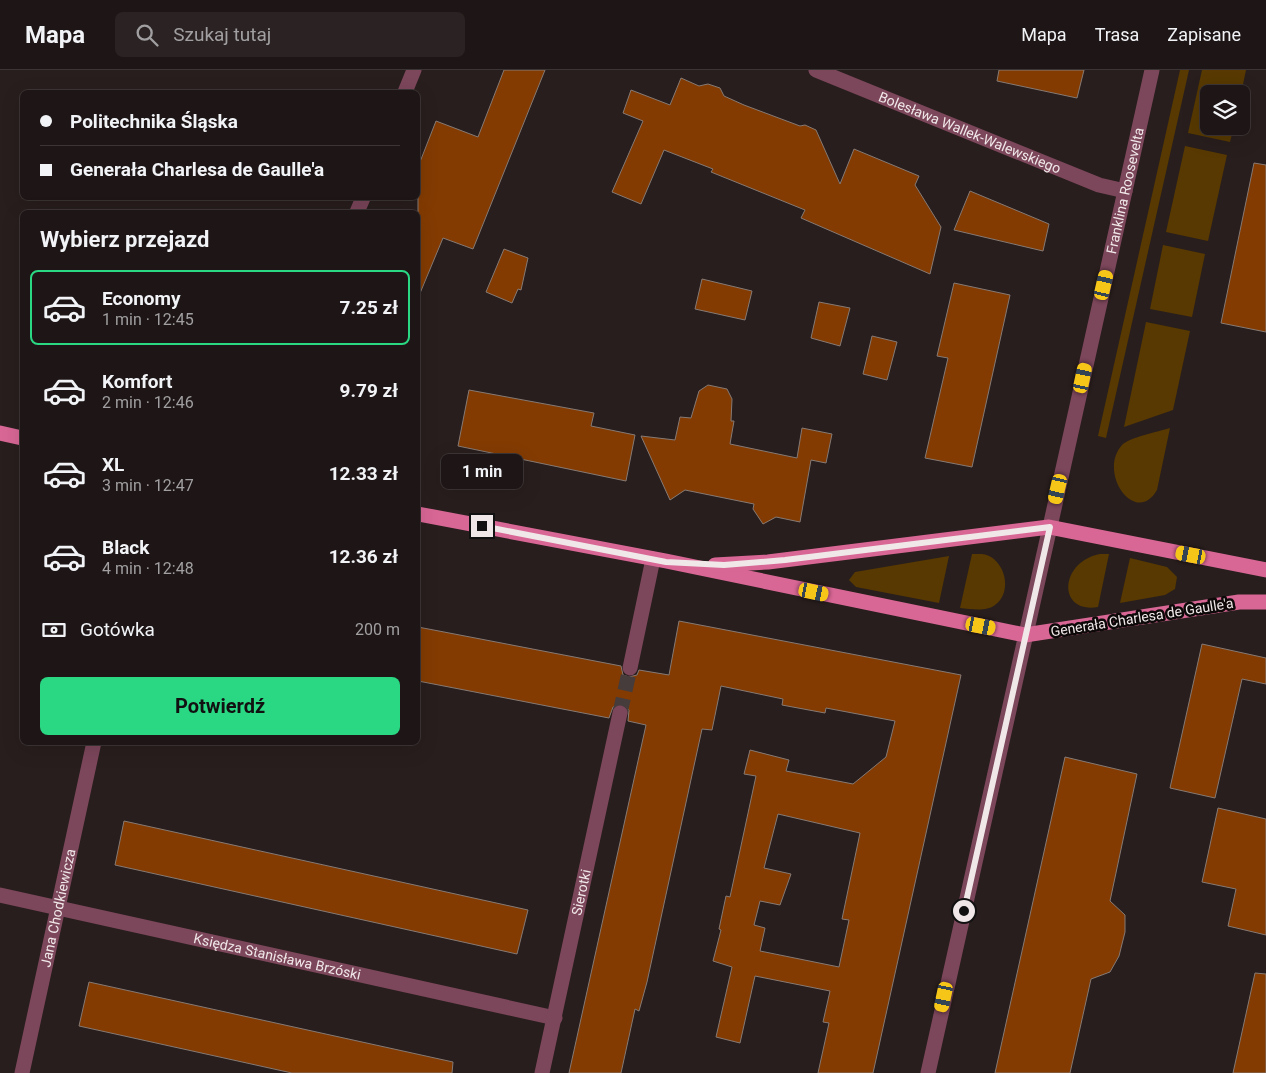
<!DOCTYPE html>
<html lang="pl">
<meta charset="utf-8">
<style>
body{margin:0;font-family:Roboto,sans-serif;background:#2b2323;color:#f1f3f6;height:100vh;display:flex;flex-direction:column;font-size:19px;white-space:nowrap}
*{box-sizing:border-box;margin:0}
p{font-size:16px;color:#a19fa1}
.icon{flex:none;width:28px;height:28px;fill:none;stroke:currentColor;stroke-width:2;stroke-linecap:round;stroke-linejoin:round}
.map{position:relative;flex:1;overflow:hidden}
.details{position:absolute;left:20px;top:140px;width:400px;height:535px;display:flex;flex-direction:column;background:#1e1616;border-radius:8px;box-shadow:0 5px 20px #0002,0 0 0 1px #3c3535}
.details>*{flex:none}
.guide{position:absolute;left:20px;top:20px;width:400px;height:110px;border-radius:8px;box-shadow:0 5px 20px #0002,0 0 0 1px #3c3535;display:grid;align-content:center;height:110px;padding:0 20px;background:#1e1616}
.controls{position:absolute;left:1200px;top:15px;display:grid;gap:10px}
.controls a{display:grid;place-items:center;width:50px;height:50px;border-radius:8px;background:#1e1616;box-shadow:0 5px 20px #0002,0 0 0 1px #3c3535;font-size:25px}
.end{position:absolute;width:22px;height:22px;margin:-11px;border:6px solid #f0e8e8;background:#111;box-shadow:0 0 0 2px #111}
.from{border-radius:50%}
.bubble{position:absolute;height:35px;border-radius:8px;background:#1e1616;box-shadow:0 5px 20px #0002,0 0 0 1px #3c3535;font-size:16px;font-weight:700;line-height:35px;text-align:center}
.car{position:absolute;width:15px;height:30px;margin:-15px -8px;border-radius:6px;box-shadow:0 0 4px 1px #0007;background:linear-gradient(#f5c518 24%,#345 0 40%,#f5c518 0 76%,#345 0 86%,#f5c518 0)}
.guide b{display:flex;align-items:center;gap:18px;height:48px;font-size:19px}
.guide b+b{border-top:1px solid #3c3535}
.guide i{width:12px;height:12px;background:#f1f3f6}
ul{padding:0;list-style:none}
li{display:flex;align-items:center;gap:15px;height:75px;margin:0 10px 8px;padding:0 10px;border:2px solid transparent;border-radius:8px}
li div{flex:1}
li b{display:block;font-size:19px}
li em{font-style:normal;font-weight:700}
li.selected{border-color:#2ad884}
li>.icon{width:45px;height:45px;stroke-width:1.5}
h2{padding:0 20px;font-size:22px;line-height:60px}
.pay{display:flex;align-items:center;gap:12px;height:55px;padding:0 20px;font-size:19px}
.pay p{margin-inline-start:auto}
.button{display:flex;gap:10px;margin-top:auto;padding:10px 20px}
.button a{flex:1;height:58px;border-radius:8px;background:#2ad884;color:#111;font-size:20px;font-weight:700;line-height:58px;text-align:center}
header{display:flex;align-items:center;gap:30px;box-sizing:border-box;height:70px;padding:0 25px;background:#1e1616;border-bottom:1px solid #3c3535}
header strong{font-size:24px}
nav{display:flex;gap:28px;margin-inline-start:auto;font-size:18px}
.search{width:350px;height:45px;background:#2b2323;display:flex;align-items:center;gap:12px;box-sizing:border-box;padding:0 18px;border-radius:8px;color:#a19fa1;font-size:19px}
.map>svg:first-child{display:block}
.green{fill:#573901}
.building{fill:#833b02;stroke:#867a74;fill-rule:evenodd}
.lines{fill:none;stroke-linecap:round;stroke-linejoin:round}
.minor-tunnel{stroke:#463c3b;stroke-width:15;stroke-dasharray:15 8;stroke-linecap:butt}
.minor{stroke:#7c465b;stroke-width:15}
.major{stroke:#d86795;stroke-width:15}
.route{stroke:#f0e8e8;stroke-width:6}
.labels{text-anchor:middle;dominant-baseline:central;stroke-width:5;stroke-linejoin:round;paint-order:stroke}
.street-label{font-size:14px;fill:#f0e8e8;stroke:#0e0909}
</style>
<header>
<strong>Mapa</strong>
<div class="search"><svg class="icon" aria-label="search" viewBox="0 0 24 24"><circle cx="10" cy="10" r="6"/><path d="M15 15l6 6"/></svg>Szukaj tutaj</div>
<nav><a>Mapa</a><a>Trasa</a><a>Zapisane</a></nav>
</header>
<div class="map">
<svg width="1266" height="1003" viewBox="0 0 1266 1003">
<rect width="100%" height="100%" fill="#281e1d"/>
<g class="green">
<path d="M 1180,0 L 1189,0 L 1106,368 L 1098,366 Z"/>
<path d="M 1202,0 L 1246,0 L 1241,24 L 1209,24 L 1209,56 L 1234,56 L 1230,72 L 1188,63 Z"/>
<path d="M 1185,76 L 1227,85 L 1208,171 L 1166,162 Z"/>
<path d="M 1163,175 L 1205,184 L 1192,247 L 1150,239 Z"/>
<path d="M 1146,252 L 1190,261 L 1173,340 L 1124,357 Z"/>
<path d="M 1170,358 L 1157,420 C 1136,457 1097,403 1122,375 C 1130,367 1158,362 1170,358 Z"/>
<path d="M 972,484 C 979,484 985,483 991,487 C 1007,497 1011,524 995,535 C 986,542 971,539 960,538 Z"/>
<path d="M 1100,484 L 1109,484 L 1098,537 C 1057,544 1059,492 1100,484 Z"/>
<path d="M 949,486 L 939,533 L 856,517 L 849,510 L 855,502 Z"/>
<path d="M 1130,488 L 1167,497 L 1177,507 L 1175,519 L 1165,525 L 1120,533 Z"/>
</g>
<g class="building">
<path d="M 504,0 L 545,0 L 473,179 L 443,168 L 418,228 L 418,97 L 436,51 L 478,67 Z"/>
<path d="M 999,0 L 1084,0 L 1077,28 L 997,11 Z"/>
<path d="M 681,8 L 699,16 L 708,14 L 720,18 L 724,26 L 744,35 L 800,56 L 805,55 L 816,60 L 840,114 L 854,79 L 919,106 L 915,115 L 941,157 L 930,204 L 801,148 L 805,140 L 711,102 L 713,99 L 664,80 L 641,134 L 612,122 L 643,51 L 623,43 L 631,20 L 670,35 Z"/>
<path d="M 1254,93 L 1266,95 L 1266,262 L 1221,253 Z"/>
<path d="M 970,121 L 1049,154 L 1043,181 L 954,160 Z"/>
<path d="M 504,179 L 528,188 L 521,220 L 518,219 L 512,233 L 486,222 Z"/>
<path d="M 702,209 L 752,221 L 745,250 L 695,239 Z"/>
<path d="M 954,213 L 1010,225 L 972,397 L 925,388 L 948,288 L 937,286 Z"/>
<path d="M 819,232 L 850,238 L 840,276 L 811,268 Z"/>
<path d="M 872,266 L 897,272 L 887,310 L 863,304 Z"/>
<path d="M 708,315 L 727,319 L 732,329 L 731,351 L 734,351 L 730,374 L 797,388 L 802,358 L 832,364 L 826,393 L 811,390 L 800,452 L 776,447 L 763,454 L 753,439 L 754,434 L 685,420 L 670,430 L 641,366 L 675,370 L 680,347 L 691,348 L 699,321 Z"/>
<path d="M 469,320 L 594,343 L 591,356 L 635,365 L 626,411 L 458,376 Z"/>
<path d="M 679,551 L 961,605 L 873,1003 L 818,1003 L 829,953 L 823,952 L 830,921 L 755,906 L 740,973 L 716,967 L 732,897 L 713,891 L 721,860 L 719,859 L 726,826 L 730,827 L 756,706 L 744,704 L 750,680 L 789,690 L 786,701 L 853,714 L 886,687 L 895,651 L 826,638 L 825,643 L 782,635 L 783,629 L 721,616 L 712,660 L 702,659 L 647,912 L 639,941 L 635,939 L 621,1003 L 569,1003 L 646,655 L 628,651 L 629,640 L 622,634 L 613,637 L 609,648 L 418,611 L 418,557 L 621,596 L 623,605 L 629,607 L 637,605 L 639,600 L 669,605 ZM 778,744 L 860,763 L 842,849 L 849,850 L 839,897 L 760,881 L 765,858 L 754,855 L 760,831 L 780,835 L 791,804 L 764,798 Z"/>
<path d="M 1202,574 L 1266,588 L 1266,614 L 1242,609 L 1215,728 L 1170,718 Z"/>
<path d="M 1065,687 L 1137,704 L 1110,831 L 1125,845 L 1125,862 L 1119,886 L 1110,902 L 1091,909 L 1070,1003 L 995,1003 Z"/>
<path d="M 1218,738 L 1266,749 L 1266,865 L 1228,856 L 1236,819 L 1202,812 Z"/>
<path d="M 124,751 L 528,840 L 517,884 L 115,795 Z"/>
<path d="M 1255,903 L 1266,904 L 1266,1003 L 1233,1003 Z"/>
<path d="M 89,912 L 453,992 L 452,1003 L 292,1003 L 79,956 Z"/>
</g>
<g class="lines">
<path class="minor-tunnel" d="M 620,643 L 630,598"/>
<g class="minor">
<path id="s1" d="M 816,0 L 1099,115 L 1125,121"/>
<path d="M 405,22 L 414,0"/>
<path d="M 357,142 L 363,128"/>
<path d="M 630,598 L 653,489"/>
<path id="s2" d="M 0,825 L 555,948"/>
<path id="s3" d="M 22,1003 L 94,672"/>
<path id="s4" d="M 542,1003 L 620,643"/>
<path id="s5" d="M 928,1003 L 1152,0"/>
</g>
<g class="major">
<path d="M 0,363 L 22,368"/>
<path d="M 418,444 L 666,491 L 1025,565 L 1239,532 L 1266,532"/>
<path d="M 715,495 L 768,492 L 1049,457 L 1266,500"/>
</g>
</g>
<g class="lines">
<path class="route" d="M 482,456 L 666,492 L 724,495 L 785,490 L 1050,457 L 964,841"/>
</g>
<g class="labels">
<g class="street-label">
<text stroke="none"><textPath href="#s1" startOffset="166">Bolesława Wallek-Walewskiego</textPath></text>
<text stroke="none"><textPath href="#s5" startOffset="904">Franklina Roosevelta</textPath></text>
<text transform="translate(1142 547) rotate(-9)">Generała Charlesa de Gaulle'a</text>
<text stroke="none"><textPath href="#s4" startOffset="185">Sierotki</textPath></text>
<text stroke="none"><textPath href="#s3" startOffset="169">Jana Chodkiewicza</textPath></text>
<text stroke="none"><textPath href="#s2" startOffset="284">Księdza Stanisława Brzóski</textPath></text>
</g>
</g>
</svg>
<div class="controls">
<a><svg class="icon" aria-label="layers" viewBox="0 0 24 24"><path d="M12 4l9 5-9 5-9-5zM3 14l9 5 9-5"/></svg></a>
</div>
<i class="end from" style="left:964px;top:841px"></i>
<i class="end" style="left:482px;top:456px"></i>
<div class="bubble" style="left:441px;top:384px;width:82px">1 min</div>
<i class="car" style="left:1104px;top:215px;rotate:13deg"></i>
<i class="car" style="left:1083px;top:308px;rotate:12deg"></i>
<i class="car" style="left:1058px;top:419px;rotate:193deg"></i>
<i class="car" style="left:1191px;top:485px;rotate:281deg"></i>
<i class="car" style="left:814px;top:522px;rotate:102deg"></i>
<i class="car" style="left:981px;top:556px;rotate:101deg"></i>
<i class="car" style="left:944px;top:927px;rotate:192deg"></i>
<div class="guide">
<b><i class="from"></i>Politechnika Śląska</b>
<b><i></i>Generała Charlesa de Gaulle'a</b>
</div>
<section class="details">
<h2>Wybierz przejazd</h2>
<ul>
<li class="selected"><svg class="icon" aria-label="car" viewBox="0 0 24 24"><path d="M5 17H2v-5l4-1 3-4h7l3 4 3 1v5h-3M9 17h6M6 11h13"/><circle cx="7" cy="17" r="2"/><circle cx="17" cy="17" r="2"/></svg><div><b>Economy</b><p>1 min · 12:45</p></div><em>7.25 zł</em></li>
<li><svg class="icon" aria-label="car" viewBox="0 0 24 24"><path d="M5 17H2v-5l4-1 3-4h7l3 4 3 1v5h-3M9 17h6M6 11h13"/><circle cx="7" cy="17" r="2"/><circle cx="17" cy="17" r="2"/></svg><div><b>Komfort</b><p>2 min · 12:46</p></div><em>9.79 zł</em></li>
<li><svg class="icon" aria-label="car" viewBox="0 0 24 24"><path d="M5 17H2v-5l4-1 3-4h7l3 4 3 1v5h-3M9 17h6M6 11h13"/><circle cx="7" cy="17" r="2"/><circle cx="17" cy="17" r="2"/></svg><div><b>XL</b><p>3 min · 12:47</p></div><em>12.33 zł</em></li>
<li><svg class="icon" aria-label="car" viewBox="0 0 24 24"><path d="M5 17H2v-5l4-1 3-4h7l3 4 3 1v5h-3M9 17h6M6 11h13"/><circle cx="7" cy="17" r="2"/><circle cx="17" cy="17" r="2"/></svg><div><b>Black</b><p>4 min · 12:48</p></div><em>12.36 zł</em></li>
</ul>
<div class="pay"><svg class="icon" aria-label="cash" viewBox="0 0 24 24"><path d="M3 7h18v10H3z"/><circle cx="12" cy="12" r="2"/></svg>Gotówka<p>200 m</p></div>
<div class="button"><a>Potwierdź</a></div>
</section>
</div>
